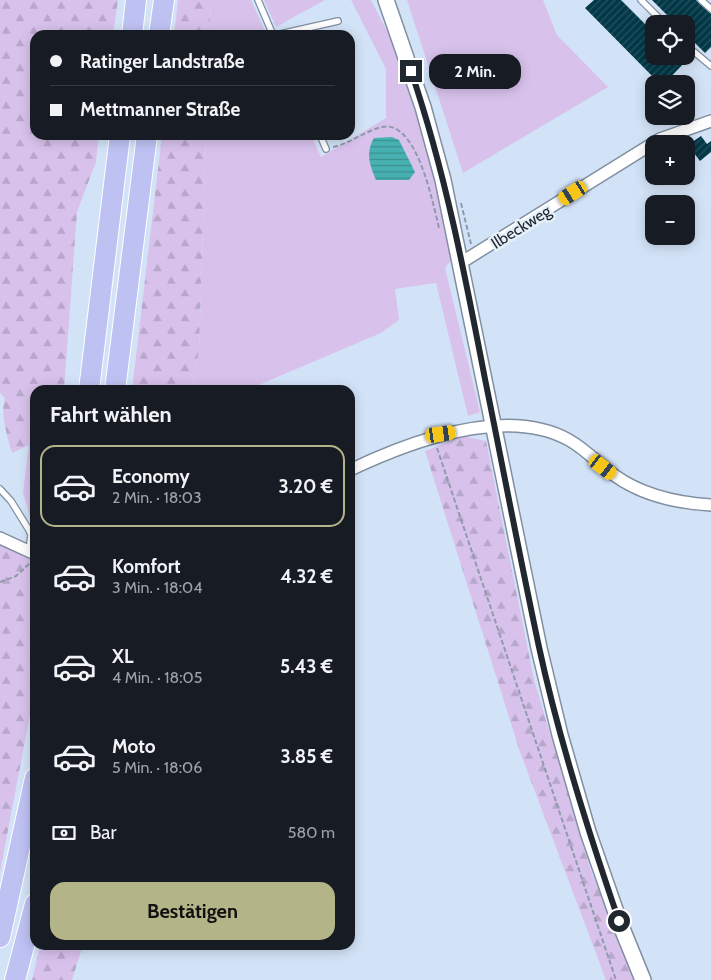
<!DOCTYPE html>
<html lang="de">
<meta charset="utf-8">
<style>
body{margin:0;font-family:Cabin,sans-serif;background:#20242c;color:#f1f3f6;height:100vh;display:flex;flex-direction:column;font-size:19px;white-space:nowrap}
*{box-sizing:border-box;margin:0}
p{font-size:16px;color:#9ea1a6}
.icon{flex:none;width:28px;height:28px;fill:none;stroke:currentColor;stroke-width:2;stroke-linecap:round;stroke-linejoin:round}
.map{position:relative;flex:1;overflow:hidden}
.details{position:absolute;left:30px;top:385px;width:325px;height:565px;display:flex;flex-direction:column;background:#171b24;border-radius:15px;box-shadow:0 2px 12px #0003}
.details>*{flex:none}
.banner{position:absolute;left:30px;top:30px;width:325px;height:110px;border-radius:15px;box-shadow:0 2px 12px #0003;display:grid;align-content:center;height:110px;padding:0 20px;background:#171b24}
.controls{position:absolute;left:645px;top:15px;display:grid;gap:10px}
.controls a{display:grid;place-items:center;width:50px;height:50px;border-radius:10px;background:#171b24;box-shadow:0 2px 12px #0003;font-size:25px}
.end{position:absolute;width:22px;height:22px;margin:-11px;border:6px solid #20272e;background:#fff;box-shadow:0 0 0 2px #fff}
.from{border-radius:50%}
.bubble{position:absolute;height:35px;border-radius:15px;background:#171b24;box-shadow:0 2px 12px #0003;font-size:16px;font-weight:700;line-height:35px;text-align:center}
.car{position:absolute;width:15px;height:30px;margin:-15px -8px;border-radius:6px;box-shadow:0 0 4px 1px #0007;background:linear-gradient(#f5c518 24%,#345 0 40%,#f5c518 0 76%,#345 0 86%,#f5c518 0)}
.banner b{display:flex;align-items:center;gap:18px;height:48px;font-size:19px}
.banner b+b{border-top:1px solid #363941}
.banner i{width:12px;height:12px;background:#f1f3f6}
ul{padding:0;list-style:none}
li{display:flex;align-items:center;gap:15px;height:82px;margin:0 10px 8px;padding:0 10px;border:2px solid transparent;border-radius:15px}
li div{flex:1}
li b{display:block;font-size:19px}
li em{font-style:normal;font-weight:700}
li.current{border-color:#b3b487}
li>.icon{width:45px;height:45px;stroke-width:1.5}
h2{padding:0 20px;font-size:22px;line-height:60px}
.pay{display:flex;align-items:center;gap:12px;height:55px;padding:0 20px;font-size:19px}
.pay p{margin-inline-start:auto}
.primary-button{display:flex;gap:10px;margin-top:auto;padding:10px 20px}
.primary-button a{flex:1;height:58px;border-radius:15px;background:#b3b487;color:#111;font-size:20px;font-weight:700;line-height:58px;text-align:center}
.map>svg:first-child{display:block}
.green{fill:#d8c2ec}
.forest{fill:url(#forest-firs)}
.water{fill:url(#water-rules)}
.building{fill:url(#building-hatch)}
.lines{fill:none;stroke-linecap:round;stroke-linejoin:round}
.service-casing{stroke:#808fa1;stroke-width:8}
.minor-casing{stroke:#808fa1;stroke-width:14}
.secondary-casing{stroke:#808fa1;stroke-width:18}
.motorway-casing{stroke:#fff;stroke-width:22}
.path{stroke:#8e9baa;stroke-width:2;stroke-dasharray:5 2.5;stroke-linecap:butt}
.service{stroke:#fff;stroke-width:5.5}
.minor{stroke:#fff;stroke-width:11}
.secondary{stroke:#fff;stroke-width:15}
.motorway{stroke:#bec2f3;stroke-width:20}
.route{stroke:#20272e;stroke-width:6}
.labels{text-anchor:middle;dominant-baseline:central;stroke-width:5;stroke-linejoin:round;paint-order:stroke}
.street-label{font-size:16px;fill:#20272e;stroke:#e6f0fb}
</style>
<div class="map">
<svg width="711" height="980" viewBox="0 0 711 980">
<defs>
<pattern id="forest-firs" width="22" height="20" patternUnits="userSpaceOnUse" patternTransform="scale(1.25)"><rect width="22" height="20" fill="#d8c2ec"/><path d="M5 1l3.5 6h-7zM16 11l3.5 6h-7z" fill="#b9a7cb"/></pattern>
<pattern id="water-rules" width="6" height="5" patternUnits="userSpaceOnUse" patternTransform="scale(1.25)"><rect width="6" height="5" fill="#47b1b1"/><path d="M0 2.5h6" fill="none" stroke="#3b9090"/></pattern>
<pattern id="building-hatch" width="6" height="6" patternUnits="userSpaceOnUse" patternTransform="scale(1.25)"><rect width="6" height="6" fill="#023847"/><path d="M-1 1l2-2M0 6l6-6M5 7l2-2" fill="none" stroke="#27535f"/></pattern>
</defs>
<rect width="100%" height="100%" fill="#d3e3f7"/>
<g class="green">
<path d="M 211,0 L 251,0 L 267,35 L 210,35 Z"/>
<path d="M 264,0 L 325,0 L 276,27 Z"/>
<path d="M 351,0 L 371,0 L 395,47 L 434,172 L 452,259 L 445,268 L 480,412 L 468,416 L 436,283 L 395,289 L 399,320 L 381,333 L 247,390 L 191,390 L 199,351 L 206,135 L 311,135 L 321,157 L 386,118 L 386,69 Z"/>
<path d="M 407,0 L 543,0 L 557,35 L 608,87 L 463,173 Z"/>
</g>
<g class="forest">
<path d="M 0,0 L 118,0 L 113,35 L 35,35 L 35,135 L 99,135 L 96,162 L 77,212 L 64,390 L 35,390 L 35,534 L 23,492 L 29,445 L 12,453 C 7,435 0,414 5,398 L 0,393 Z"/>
<path d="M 178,0 L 211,0 L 210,35 L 174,35 Z"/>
<path d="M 162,135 L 206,135 L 199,351 L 191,390 L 132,390 Z"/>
<path d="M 463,436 L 486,441 L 534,680 L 592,874 L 638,980 L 606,980 L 520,752 L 425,451 Z"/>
<path d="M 0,542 L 35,556 L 35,689 L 0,872 Z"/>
<path d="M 40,945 L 83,945 L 72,980 L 32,980 Z"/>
</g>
<path class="water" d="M 392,137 L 399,140 L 415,172 L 409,180 L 376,180 C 370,166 365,153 374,138 Z"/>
<g class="building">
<path d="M 594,0 L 621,0 L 654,33 L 654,56 L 677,56 L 684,63 L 664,84 L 660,84 L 585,8 Z"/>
<path d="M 652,0 L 696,0 L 711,14 L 711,47 L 705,53 L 686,34 L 686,24 L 676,24 Z"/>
<path d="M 701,136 L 707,144 L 711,141 L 711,152 L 700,161 L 688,145 Z"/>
</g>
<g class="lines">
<g class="service-casing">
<g id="service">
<path d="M 258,0 L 273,35"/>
<path d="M 641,0 L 665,24"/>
<path d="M 701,0 L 711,9"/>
<path d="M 276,35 L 338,21"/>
<path d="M 686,45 L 711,66"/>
<path d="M 320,135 L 326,149"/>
<path d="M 0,489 L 11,501 L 29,530 L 31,535 L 29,551"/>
</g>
</g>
<g class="minor-casing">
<g id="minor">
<path d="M 462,262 L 660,139 L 711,121"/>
<path d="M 350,470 C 409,442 506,405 569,440 C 585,449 599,464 614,475 C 643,496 677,503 711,505"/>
<path d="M 0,538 L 35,554"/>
</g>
</g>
<g class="secondary-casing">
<path id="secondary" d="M 386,0 L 423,107 L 443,180 L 539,648 L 560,735 L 588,832 L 619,921 L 643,980"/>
</g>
<g class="motorway-casing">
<g id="motorway">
<path d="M 132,35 L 136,0"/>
<path d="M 159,35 L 164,0"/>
<path d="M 89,390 L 120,135"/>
<path d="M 115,390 L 147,135"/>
<path d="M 0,937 L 35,778"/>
<path d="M 15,980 L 35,904"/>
</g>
</g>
<g class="path">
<path d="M 333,147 C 351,143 365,131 382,127 C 417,119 433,204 439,228"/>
<path d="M 461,203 L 471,244"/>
<path d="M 437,448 L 616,980"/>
<path d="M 0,582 L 16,576 L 30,563"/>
</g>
<use href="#service" class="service"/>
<use href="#minor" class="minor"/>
<use href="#secondary" class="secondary"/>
<use href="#motorway" class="motorway"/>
</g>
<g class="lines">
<path class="route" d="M 411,71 C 445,171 465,275 485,379 C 503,468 520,558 539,647 C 559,740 588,831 619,921"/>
</g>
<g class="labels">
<g class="street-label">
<text transform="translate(521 227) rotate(-32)">Ilbeckweg</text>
</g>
</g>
</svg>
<div class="controls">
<a><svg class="icon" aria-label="locate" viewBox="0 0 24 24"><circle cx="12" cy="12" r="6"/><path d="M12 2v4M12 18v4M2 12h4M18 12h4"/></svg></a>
<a><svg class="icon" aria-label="layers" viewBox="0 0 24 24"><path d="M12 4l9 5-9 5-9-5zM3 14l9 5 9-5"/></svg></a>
<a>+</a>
<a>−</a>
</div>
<i class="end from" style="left:619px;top:921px"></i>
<i class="end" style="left:411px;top:71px"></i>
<div class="bubble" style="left:429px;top:54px;width:92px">2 Min.</div>
<i class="car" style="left:573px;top:193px;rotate:237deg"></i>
<i class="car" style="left:441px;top:434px;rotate:82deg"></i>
<i class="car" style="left:603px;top:467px;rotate:128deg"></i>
<div class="banner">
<b><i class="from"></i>Ratinger Landstraße</b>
<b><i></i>Mettmanner Straße</b>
</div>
<section class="details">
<h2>Fahrt wählen</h2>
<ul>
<li class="current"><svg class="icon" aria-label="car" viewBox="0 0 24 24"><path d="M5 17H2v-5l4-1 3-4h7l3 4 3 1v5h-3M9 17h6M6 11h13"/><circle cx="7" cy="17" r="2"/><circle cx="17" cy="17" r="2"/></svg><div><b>Economy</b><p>2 Min. · 18:03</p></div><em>3.20 €</em></li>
<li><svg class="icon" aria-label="car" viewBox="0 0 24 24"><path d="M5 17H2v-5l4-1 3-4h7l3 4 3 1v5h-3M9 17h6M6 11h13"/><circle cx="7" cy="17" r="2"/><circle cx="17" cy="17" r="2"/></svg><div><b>Komfort</b><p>3 Min. · 18:04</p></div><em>4.32 €</em></li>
<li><svg class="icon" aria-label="car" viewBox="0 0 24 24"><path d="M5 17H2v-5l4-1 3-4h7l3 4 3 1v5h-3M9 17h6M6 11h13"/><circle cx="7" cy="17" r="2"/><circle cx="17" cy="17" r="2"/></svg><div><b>XL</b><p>4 Min. · 18:05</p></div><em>5.43 €</em></li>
<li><svg class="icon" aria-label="car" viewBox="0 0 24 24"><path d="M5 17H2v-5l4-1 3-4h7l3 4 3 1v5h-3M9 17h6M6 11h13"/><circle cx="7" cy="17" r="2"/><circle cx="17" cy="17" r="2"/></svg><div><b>Moto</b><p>5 Min. · 18:06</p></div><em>3.85 €</em></li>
</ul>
<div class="pay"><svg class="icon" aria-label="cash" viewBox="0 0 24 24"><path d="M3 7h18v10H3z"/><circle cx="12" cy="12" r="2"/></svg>Bar<p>580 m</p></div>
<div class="primary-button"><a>Bestätigen</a></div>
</section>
</div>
